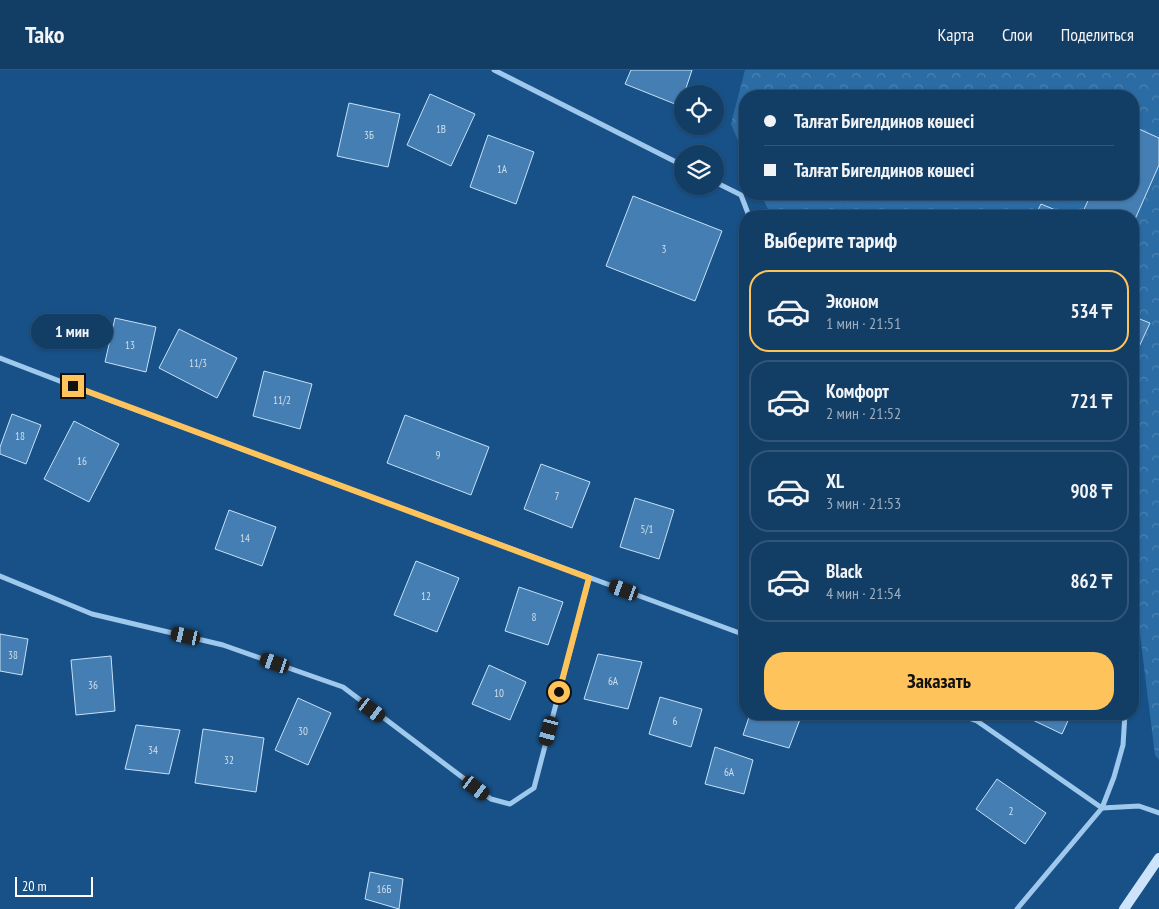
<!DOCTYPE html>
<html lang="ru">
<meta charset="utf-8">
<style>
body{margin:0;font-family:"PT Sans Narrow",sans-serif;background:#1f486e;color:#f1f3f6;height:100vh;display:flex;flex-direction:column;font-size:19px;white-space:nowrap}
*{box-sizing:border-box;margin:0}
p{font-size:16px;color:#9caebf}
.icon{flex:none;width:28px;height:28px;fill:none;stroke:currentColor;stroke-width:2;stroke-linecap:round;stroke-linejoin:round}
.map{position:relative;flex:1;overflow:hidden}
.sheet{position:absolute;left:739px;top:140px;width:400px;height:510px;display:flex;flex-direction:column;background:#123d65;border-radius:20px;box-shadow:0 1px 4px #0004,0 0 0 1px #315679}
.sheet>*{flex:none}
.banner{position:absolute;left:739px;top:20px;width:400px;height:110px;border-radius:20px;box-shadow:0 1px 4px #0004,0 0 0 1px #315679;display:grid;align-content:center;height:110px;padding:0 25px;background:#123d65}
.buttons{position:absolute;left:674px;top:15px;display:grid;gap:10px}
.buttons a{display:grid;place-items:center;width:50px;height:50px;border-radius:50%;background:#123d65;box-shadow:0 1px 4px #0004,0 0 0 1px #315679;font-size:25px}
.scale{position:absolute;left:15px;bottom:12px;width:78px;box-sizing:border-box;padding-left:5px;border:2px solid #fff;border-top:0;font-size:14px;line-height:18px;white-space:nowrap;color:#fff;-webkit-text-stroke:4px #185187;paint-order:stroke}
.end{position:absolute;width:22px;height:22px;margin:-11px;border:6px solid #ffc35b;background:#111;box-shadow:0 0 0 2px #111}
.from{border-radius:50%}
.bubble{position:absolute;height:35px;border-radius:18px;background:#123d65;box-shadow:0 1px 4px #0004,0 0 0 1px #315679;font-size:16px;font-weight:600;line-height:35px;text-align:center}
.car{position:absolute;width:15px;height:30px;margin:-15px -8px;border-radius:6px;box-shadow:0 0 4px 1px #0007;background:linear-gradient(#222 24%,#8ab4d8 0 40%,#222 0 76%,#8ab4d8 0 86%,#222 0)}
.banner b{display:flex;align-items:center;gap:18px;height:48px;font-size:19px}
.banner b+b{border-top:1px solid #315679}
.banner i{width:12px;height:12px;background:#f1f3f6}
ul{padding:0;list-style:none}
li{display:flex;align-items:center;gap:15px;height:82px;margin:0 10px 8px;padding:0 15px;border:2px solid #315679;border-radius:20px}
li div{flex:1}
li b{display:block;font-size:19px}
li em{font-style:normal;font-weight:600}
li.on{border-color:#ffc35b}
li>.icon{width:45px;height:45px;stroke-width:1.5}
h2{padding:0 25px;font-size:22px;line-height:60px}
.cta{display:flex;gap:10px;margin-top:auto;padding:10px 25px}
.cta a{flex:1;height:58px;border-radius:20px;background:#ffc35b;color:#111;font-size:20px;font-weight:600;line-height:58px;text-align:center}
header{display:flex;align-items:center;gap:30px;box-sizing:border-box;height:70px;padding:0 25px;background:#123d65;border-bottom:1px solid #315679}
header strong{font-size:24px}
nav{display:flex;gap:28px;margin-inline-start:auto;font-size:18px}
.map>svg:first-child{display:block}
.forest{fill:url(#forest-crowns)}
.building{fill:#457eb2;stroke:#c5e1f9}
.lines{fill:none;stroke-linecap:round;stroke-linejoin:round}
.street{stroke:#9fc8ed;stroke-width:5}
.secondary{stroke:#cce3f9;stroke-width:10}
.route{stroke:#ffc35b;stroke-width:6}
.labels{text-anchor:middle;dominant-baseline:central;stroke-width:4.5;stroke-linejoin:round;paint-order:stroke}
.number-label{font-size:11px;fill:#d0dfec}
</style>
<header>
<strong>Tako</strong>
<nav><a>Карта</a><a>Слои</a><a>Поделиться</a></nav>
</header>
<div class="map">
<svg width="1159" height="839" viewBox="0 0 1159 839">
<defs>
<pattern id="forest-crowns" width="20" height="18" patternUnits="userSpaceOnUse" patternTransform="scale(1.25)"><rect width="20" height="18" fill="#2b6ca5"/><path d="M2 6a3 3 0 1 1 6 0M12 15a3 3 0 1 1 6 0" fill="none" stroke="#4b82b2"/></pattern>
</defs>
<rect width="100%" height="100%" fill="#185187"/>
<path class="forest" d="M 745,0 L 1159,0 L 1159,690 L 1155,685 L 1135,524 L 1132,522 L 1132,146 L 771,146 L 761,124 L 1132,124 L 1132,26 L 745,26 L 745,87 L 731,54 Z"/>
<g class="building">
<path d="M 631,0 L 692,0 L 680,36 L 625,14 Z"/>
<path d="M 430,24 L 475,44 L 451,96 L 407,75 Z"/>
<path d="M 349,33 L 400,44 L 388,97 L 337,86 Z"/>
<path d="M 1132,56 L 1159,68 L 1159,95 L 1132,156 L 1132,146 L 1081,146 L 1091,124 L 1132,124 Z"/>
<path d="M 488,65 L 534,82 L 516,134 L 470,117 Z"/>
<path d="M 633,126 L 722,161 L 695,231 L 606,196 Z"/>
<path d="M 1041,134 L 1070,146 L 1035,146 Z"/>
<path d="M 1132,246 L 1150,253 L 1132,292 Z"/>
<path d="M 115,248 L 156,257 L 146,302 L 105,292 Z"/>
<path d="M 179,259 L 237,288 L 217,328 L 159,298 Z"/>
<path d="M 264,301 L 312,314 L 300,359 L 253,346 Z"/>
<path d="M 12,344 L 41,355 L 26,394 L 0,384 L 0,377 Z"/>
<path d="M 405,345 L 489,377 L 471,425 L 387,393 Z"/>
<path d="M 74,351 L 119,374 L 89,432 L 44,409 Z"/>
<path d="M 541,394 L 590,412 L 572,458 L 524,439 Z"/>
<path d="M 635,428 L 674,440 L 659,489 L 620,477 Z"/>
<path d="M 229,440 L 276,457 L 262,496 L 215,479 Z"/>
<path d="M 416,491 L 459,508 L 437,562 L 394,545 Z"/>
<path d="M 519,517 L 563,532 L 548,575 L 505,561 Z"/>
<path d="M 0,564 L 28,569 L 22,605 L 0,601 Z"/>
<path d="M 598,584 L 642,592 L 628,639 L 584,629 Z"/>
<path d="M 111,586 L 115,641 L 76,645 L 71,590 Z"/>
<path d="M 489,595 L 526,612 L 510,650 L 472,634 Z"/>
<path d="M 660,627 L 702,639 L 691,677 L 649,664 Z"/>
<path d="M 298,628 L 331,643 L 308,695 L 275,680 Z"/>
<path d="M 750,644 L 802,644 L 789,678 L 743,665 Z"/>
<path d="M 1020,644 L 1071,644 L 1062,664 Z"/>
<path d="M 136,655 L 180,660 L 169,704 L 125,699 Z"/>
<path d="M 203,659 L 264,668 L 256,722 L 195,713 Z"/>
<path d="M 715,677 L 753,690 L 744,724 L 705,714 Z"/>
<path d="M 997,709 L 1046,743 L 1025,774 L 976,739 Z"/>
<path d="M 370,802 L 403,809 L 399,839 L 365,829 Z"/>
</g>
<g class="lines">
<g class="street">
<path d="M 494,0 L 682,95"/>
<path d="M 715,112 L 741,125 L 749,146"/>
<path d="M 0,288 L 109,330 L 745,565"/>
<path d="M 0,506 L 92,544 L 223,575 L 343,617 L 491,729 L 510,734 L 534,718 L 589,508"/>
<path d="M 957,644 L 977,651 L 1102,738 L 1114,707 L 1123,675 L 1125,644"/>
<path d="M 1017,839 L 1102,738 L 1139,736 L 1159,743"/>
</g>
<path class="secondary" d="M 1124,839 L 1159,788"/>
</g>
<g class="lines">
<path class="route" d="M 73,316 L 589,508 L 559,622"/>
</g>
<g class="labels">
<g class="number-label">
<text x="441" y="59">1В</text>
<text x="369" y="65">3Б</text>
<text x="502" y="99">1А</text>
<text x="664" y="179">3</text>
<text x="130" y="275">13</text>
<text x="198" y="293">11/3</text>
<text x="282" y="330">11/2</text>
<text x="20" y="366">18</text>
<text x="438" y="385">9</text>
<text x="82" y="391">16</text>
<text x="557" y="426">7</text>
<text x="647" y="459">5/1</text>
<text x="245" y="468">14</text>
<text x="426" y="526">12</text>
<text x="534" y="547">8</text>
<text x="13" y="585">38</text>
<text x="613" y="611">6А</text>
<text x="93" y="615">36</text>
<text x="499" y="623">10</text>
<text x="675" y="651">6</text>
<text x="303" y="661">30</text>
<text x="153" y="680">34</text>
<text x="229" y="690">32</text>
<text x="729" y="702">6А</text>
<text x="1011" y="741">2</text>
<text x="384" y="819">16Б</text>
</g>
</g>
</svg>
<div class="buttons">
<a><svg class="icon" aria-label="locate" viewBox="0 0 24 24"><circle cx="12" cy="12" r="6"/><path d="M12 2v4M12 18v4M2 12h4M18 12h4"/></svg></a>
<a><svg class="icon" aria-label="layers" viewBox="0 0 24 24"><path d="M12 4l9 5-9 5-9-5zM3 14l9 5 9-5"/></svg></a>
</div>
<div class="scale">20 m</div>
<i class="end from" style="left:559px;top:622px"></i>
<i class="end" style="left:73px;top:316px"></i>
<div class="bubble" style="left:31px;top:244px;width:82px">1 мин</div>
<i class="car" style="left:624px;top:520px;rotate:290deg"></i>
<i class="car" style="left:186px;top:566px;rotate:283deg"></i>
<i class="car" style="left:275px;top:593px;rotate:289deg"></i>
<i class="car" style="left:372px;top:640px;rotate:127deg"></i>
<i class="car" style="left:549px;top:661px;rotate:195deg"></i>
<i class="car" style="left:476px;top:718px;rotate:127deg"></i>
<div class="banner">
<b><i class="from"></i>Талғат Бигелдинов көшесі</b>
<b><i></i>Талғат Бигелдинов көшесі</b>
</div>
<section class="sheet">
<h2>Выберите тариф</h2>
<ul>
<li class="on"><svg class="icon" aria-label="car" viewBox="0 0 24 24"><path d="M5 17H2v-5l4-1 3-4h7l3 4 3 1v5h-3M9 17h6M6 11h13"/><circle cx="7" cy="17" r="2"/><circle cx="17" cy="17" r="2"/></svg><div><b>Эконом</b><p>1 мин · 21:51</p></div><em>534 ₸</em></li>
<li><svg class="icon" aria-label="car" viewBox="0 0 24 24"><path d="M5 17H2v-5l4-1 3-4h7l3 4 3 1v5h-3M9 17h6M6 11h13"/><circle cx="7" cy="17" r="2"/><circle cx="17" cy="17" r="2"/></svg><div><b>Комфорт</b><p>2 мин · 21:52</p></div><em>721 ₸</em></li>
<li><svg class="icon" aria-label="car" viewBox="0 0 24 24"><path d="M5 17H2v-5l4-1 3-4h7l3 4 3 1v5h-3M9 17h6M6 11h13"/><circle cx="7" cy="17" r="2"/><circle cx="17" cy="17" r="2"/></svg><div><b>XL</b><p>3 мин · 21:53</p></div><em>908 ₸</em></li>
<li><svg class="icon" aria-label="car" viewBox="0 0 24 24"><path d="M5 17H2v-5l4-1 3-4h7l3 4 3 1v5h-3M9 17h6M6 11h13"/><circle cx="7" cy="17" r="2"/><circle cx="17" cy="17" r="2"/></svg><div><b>Black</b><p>4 мин · 21:54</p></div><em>862 ₸</em></li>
</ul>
<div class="cta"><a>Заказать</a></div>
</section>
</div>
